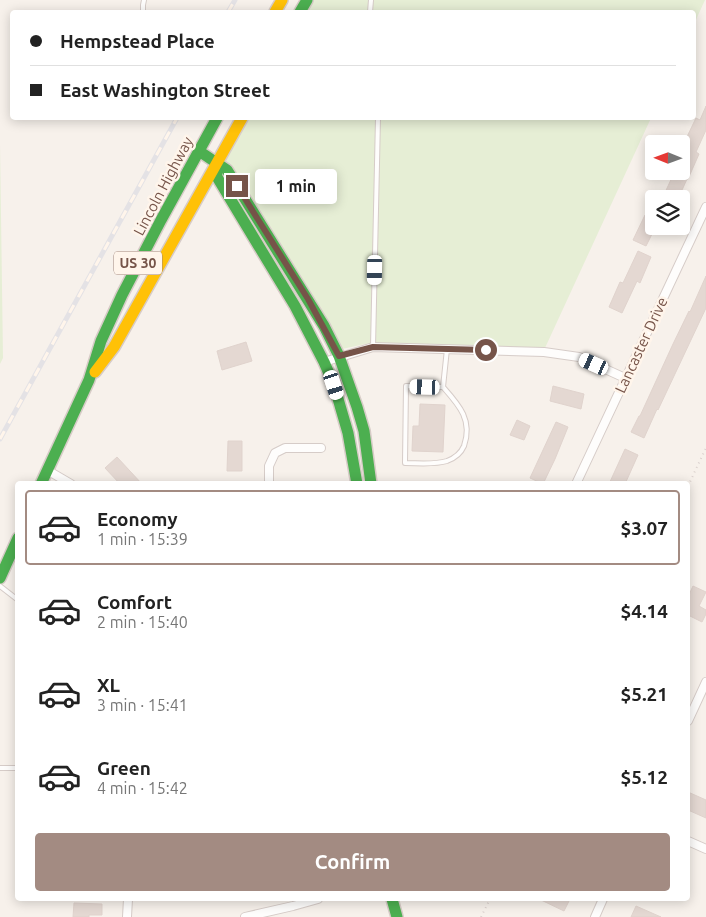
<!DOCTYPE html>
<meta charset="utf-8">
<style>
body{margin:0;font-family:Ubuntu,sans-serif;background:#f2f2f2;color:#222;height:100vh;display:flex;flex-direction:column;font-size:19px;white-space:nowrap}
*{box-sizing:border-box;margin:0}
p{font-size:16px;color:#767676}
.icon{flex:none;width:28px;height:28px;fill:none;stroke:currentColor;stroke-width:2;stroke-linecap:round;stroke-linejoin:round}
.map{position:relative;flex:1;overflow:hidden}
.panel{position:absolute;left:15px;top:481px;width:675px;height:420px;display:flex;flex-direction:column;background:#fff;border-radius:5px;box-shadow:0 2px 12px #0003}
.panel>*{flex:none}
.banner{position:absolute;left:10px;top:10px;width:686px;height:110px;border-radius:5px;box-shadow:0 2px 12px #0003;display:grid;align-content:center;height:110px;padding:0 20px;background:#fff}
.needle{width:32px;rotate:271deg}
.tools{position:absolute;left:645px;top:135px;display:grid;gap:10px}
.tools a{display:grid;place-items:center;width:45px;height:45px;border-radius:5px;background:#fff;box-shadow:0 2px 12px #0003;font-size:25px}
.end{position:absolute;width:22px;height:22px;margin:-11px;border:6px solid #765449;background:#fff;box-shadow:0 0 0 2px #fff}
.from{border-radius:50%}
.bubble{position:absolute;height:35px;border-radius:5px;background:#fff;box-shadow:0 2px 12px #0003;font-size:16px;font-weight:600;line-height:35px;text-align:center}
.car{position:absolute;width:15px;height:30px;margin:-15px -8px;border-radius:6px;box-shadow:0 0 4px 1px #0007;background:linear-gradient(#fff 24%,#345 0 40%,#fff 0 76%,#345 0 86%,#fff 0)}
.banner b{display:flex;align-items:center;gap:18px;height:48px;font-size:19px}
.banner b+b{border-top:1px solid #e0e0e0}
.banner i{width:12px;height:12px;background:#222}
ul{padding:9px 0 0;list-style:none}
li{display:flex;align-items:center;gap:15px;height:75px;margin:0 10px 8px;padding:0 10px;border:2px solid transparent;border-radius:5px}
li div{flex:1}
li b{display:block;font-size:19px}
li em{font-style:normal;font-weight:600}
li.active{border-color:#a38b82}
li>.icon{width:45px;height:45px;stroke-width:1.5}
.cta{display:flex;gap:10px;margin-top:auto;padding:10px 20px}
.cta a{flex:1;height:58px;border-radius:5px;background:#a38b82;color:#fff;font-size:20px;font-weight:600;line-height:58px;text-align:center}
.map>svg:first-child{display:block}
.green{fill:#e6eed5}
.building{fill:#e4d8d2;stroke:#e0d3cd}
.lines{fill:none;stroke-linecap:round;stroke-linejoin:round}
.lane-casing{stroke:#d6ccc8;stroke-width:6}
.street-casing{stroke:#d6ccc8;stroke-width:10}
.fast-casing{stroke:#d7ccc7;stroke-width:14}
.slow-casing{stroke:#d7ccc7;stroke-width:14}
.path{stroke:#dad0cd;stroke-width:2;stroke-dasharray:1 4;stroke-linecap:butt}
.lane{stroke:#fefdfc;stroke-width:4}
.street{stroke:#fefdfc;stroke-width:8}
.fast{stroke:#4caf50;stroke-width:11}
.slow{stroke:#ffc107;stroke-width:11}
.rail-casing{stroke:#e4e2e5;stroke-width:5}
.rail{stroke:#fff5eb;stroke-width:3;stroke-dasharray:9;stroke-linecap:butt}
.route{stroke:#765449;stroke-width:6}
.labels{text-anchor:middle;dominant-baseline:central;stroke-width:5;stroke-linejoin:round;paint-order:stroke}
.shield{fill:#fff5eb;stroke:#9f847a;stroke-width:1}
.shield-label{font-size:14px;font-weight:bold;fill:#765449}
.street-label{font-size:15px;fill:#765449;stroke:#fff5eb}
</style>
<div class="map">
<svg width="706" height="917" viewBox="0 0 706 917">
<rect width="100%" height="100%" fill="#f7f1eb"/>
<g class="green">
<path d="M 312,0 L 705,0 L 694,24 L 694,12 L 305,12 Z"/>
<path d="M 247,118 L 651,118 L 545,348 L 370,343 L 342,349 L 222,163 Z"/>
<path d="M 0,143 L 3,358 L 0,364 Z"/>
</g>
<g class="building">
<path d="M 706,106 L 706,130 L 696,152 L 699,154 L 688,179 L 687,179 L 678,199 L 662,199 L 675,171 L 681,171 L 681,159 L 688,145 L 684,143 L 696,118 L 700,120 Z"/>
<path d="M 645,215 L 654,219 L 654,230 L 646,246 L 633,240 Z"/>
<path d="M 638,251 L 651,257 L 640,283 L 637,281 L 622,313 L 609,307 L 620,282 L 623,283 Z"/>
<path d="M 706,276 L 706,308 L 658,410 L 657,409 L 644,438 L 631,432 L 639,416 L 640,416 L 673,344 L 689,311 L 690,312 Z"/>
<path d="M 246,342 L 252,361 L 222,370 L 217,351 Z"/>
<path d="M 553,386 L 584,394 L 581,409 L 550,401 Z"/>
<path d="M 420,404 L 445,405 L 443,452 L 412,451 L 413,426 L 419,426 Z"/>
<path d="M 517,420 L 530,426 L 524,440 L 510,435 Z"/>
<path d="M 556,422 L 568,427 L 555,459 L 543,484 L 530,478 Z"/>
<path d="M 228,441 L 242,441 L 242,471 L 227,471 Z"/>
<path d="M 625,449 L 638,455 L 625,484 L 609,484 Z"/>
<path d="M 117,457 L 142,484 L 120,484 L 105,468 Z"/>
<path d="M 693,586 L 706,592 L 699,606 L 706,610 L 706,614 L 702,622 L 688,615 L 688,597 Z"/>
<path d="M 688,792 L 706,800 L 706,818 L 688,810 Z"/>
<path d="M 539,899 L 570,899 L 564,911 Z"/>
<path d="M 74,903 L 102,904 L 102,915 L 89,915 L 89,917 L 73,917 Z"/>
<path d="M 636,906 L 661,917 L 631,917 Z"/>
</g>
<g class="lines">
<g class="lane-casing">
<g id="lane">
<path d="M 143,12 L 143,5 L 144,0"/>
<path d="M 370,12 L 371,0"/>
<path d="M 373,347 L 378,118"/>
<path d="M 443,387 C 459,405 473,420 464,446 C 461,453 455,458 447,461 C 434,465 418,463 405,463 L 406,386 L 443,387 L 447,349"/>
<path d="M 0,586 L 18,600"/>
<path d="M 0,768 L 16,768 L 18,767"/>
</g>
</g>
<g class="street-casing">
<g id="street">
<path d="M 324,362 L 373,347 L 544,352 L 579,357 L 625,378"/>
<path d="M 47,470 L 71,484"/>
<path d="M 269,484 L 269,466 L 275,453 L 285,448 L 321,448"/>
<path d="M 576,484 L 706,207"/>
<path d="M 688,721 L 706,682"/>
<path d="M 688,841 L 706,849"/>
<path d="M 127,917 L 128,899"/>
<path d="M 245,917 L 293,906 L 318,899"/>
<path d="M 595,917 L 603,899"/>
</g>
</g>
<g class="fast-casing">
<g id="fast">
<path d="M 300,12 L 307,0"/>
<path d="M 199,151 L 227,170 L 324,326 L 339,356 L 357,407 L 364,431 L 371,484"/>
<path d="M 216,163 L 217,177 L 295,306 L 324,362 L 334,385 L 348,433 L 357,484"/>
<path d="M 41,484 L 89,380 L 101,341 L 122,295 L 161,220 L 217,118"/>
<path d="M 0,578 L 18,538"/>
<path d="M 392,899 L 397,917"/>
</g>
</g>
<g class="slow-casing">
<g id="slow">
<path d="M 275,12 L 282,0"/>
<path d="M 95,372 L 114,347 L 242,118"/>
</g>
</g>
<g class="path">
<path d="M 688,486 L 706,448"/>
<path d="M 481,917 L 490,899"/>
</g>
<use href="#lane" class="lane"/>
<use href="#street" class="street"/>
<use href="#fast" class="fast"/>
<use href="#slow" class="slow"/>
<g class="rail-casing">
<g id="rail">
<path d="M 228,12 L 235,0"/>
<path d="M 0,439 L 177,118"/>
</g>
</g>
<use href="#rail" class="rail"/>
</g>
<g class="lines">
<path class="route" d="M 237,186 L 308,299 L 339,356 L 373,347 L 486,350"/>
</g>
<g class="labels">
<rect class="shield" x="114" y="251.5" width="48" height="23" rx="4"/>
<g class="shield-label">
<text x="138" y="263">US 30</text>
</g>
<g class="street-label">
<text transform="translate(163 186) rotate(-62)">Lincoln Highway</text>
<text transform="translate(641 345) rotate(-65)">Lancaster Drive</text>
</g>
</g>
</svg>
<div class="tools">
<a><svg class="needle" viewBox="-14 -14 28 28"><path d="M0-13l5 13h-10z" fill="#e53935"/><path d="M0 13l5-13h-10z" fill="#767676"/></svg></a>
<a><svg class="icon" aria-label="layers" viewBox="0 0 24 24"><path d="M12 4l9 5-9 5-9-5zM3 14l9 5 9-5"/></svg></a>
</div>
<i class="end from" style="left:486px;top:350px"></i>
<i class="end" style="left:237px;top:186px"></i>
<div class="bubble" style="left:255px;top:169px;width:82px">1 min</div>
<i class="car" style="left:375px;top:270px;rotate:181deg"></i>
<i class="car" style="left:594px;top:364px;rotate:294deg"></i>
<i class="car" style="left:334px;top:385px;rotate:162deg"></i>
<i class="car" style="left:425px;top:387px;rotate:272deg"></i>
<div class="banner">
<b><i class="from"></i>Hempstead Place</b>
<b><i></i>East Washington Street</b>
</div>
<section class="panel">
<ul>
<li class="active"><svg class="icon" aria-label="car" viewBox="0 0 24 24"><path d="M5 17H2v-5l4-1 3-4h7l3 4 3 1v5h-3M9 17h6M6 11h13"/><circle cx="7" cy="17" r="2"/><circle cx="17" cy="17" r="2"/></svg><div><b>Economy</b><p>1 min · 15:39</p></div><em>$3.07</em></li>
<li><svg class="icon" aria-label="car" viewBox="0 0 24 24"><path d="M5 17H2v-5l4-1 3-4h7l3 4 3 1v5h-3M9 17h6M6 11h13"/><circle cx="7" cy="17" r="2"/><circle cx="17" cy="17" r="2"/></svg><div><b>Comfort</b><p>2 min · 15:40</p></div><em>$4.14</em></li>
<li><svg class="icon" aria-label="car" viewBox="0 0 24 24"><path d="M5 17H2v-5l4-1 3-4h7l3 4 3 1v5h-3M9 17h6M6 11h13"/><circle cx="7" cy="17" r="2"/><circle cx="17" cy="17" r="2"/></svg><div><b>XL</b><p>3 min · 15:41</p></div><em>$5.21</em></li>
<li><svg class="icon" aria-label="car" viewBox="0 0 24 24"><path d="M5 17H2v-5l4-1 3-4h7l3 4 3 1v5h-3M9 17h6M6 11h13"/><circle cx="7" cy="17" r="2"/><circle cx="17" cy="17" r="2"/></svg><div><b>Green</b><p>4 min · 15:42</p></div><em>$5.12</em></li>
</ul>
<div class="cta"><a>Confirm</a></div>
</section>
</div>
